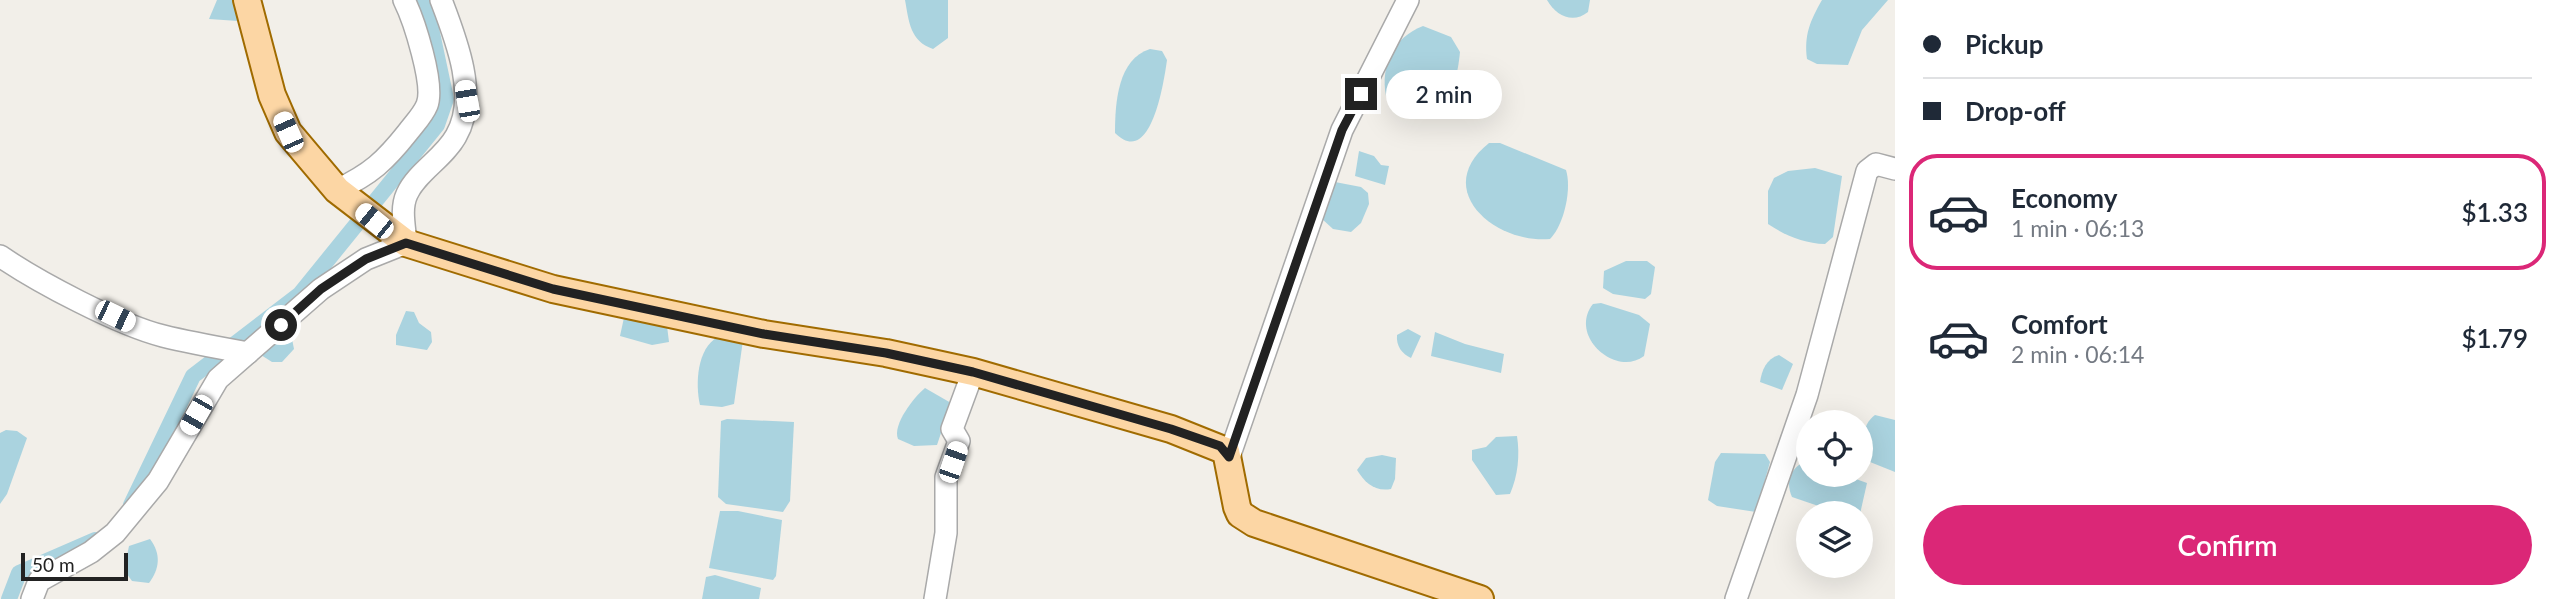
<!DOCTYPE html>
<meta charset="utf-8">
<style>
body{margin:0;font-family:Lato,sans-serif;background:#f2f2f3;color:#1f2937;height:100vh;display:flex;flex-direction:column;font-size:26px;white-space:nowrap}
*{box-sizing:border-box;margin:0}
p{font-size:23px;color:#747a83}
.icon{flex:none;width:38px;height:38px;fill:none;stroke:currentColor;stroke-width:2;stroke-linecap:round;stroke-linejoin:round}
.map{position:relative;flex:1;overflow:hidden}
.details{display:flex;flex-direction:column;background:#fff;width:665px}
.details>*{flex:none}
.hud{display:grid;align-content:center;height:154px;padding:0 28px;background:#fff}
.fabs{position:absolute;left:1796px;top:410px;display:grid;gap:14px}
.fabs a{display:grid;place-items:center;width:77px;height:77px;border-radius:50%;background:#fff;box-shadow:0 7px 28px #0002;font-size:35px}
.scale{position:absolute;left:21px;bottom:18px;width:107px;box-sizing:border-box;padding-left:7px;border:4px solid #222;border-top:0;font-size:19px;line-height:24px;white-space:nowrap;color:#222;-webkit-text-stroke:5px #fff;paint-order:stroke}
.end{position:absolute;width:32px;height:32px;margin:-16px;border:9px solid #222;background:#fff;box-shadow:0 0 0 4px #fff}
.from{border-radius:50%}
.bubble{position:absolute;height:49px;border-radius:24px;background:#fff;box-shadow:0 7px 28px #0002;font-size:23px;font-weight:600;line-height:49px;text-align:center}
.car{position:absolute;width:21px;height:42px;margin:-21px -10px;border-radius:9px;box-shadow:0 0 5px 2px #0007;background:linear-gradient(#fff 24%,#345 0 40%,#fff 0 76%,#345 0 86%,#fff 0)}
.hud b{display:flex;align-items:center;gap:24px;height:66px;font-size:26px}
.hud b+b{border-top:2px solid #e0e1e3}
.hud i{width:18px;height:18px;background:#1f2937}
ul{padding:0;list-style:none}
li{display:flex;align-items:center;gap:21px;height:116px;margin:0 14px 10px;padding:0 14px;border:4px solid transparent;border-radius:28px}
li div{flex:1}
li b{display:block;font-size:26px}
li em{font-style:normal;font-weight:600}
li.active{border-color:#db2777}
li>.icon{width:63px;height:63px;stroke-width:1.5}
.primary-button{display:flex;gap:14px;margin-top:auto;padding:14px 28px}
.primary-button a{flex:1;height:80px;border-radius:42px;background:#db2777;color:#fff;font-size:28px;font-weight:600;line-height:80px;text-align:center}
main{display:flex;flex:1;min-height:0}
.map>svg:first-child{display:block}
.water{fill:#aad3df}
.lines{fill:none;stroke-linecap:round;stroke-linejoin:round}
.canal{stroke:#aad3df;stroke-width:16}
.minor-casing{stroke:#a9a9a9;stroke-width:24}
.major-casing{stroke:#a06b00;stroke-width:30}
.minor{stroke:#fff;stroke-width:21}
.major{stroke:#fcd6a4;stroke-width:26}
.route{stroke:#222;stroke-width:9}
</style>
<main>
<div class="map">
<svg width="1895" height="599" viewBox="0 0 1895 599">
<rect width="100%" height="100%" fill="#f2efe9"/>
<g class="water">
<path d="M 217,0 L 238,0 L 238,21 L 209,19 Z"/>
<path d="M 905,0 L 948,0 L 948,38 L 933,49 C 910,41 909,22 905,0 Z"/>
<path d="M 1547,0 L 1590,0 L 1588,12 C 1573,24 1556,16 1547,0 Z"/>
<path d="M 1822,0 L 1888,0 L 1862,30 L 1848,65 L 1817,64 L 1807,59 C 1804,35 1810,21 1822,0 Z"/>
<path d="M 1423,26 L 1451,37 L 1460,52 C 1455,104 1436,129 1386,96 C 1380,65 1394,37 1423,26 Z"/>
<path d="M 1150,49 L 1162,51 L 1167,60 C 1164,81 1151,169 1115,133 C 1115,102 1118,59 1150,49 Z"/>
<path d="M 1489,143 L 1500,143 L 1566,170 C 1572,189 1564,225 1550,239 C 1494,244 1431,189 1489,143 Z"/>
<path d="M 1359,151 L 1374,156 L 1381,165 L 1389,166 L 1385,185 L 1355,176 Z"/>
<path d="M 1815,168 L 1842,176 L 1833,237 L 1825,244 C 1804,243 1786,236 1768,224 L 1768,191 L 1774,178 L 1788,171 Z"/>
<path d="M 1335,182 L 1361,187 L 1368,193 L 1369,204 L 1361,223 L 1351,232 L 1333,229 L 1321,218 Z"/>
<path d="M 1626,261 L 1647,261 L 1655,267 L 1651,294 L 1645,299 L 1613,294 L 1603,288 L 1604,271 Z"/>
<path d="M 1601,303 L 1639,315 L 1650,324 L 1644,356 C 1615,378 1568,335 1593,304 Z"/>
<path d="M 406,311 L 414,312 L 419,323 L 431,332 L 432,342 L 427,350 L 396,345 L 396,335 Z"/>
<path d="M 625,313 L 667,326 L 669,342 L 652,345 L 620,336 Z"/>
<path d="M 1408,329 L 1421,336 L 1411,358 C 1402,354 1396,346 1397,335 Z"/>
<path d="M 1435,332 L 1465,344 L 1504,354 L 1501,373 L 1431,356 Z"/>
<path d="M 291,334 L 294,349 L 282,362 L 272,362 L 261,355 L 283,335 Z"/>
<path d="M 718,337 L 743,340 L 734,404 L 722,407 L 700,405 C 695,384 697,348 718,337 Z"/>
<path d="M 1779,355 L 1793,364 L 1782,390 L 1760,382 C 1762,370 1766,359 1779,355 Z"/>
<path d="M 925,388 L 951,403 L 937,445 L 914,446 L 898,439 C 892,425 914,397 925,388 Z"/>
<path d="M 1875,415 L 1895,420 L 1895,472 L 1865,460 C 1862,444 1861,425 1875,415 Z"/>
<path d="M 727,419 L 794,422 L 790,501 L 783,512 L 726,504 L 718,497 L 721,421 Z"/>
<path d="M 6,430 L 17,431 L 27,438 L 7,494 L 0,504 L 0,433 Z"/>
<path d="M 1517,436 C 1520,455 1518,476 1510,494 L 1496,495 L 1472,460 L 1472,450 L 1486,447 L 1496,437 Z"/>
<path d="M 1721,453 L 1765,454 L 1770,462 L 1756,512 L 1717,506 L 1708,500 L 1715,462 Z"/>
<path d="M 1382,455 L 1396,458 L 1395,479 L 1391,489 C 1375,492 1365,483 1357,470 L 1366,458 Z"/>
<path d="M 1802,463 L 1808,463 L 1808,474 L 1842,474 L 1867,483 L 1860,514 L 1839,513 L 1792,497 C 1786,483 1789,471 1802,463 Z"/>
<path d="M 720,511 L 738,511 L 782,520 L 776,576 L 773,580 L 709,568 Z"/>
<path d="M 150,539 C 161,554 160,568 149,583 L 132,581 L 124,570 L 129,546 Z"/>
<path d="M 715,575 L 761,588 L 759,599 L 702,599 L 706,577 Z"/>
</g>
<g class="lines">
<g class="canal">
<path d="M 131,505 L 193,376 L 300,294 L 437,125 L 446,99 L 425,0"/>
<path d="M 9,599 L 19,573 L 95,540"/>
</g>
<g class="minor-casing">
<g id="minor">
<path d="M 337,190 C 371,174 385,161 408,132 C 414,124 423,115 427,105 C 435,85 414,20 404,0"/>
<path d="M 0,256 C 38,282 119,325 163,336 C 191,343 220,348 248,353"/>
<path d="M 1229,457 L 1342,130 L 1408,0"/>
<path d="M 32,599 L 39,581 L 91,552 L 115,533 L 158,481 L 218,379 L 321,289 L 366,259 L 406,243 C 405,228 400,209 407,194 C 417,172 444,158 456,136 C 479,97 456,39 441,0"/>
<path d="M 935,599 L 946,533 L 946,477 L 959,441 L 952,429 L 973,372"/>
<path d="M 1736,599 L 1807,395 L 1867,171 L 1876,164 L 1895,169"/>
</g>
</g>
<g class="major-casing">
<path id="major" d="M 247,0 L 272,95 L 288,132 L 337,190 L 406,243 L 553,289 L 764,334 L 886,353 L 973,372 L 1171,429 L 1226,451 L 1237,507 L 1240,514 L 1254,523 L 1480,599"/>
</g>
<use href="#minor" class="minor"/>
<use href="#major" class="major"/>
</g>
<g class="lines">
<path class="route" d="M 281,325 L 321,289 L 366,259 L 406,243 L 553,289 L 764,334 L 886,353 L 973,372 L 1171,429 L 1220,446 L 1229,457 L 1342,130 L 1361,94"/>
</g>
</svg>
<div class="fabs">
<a><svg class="icon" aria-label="locate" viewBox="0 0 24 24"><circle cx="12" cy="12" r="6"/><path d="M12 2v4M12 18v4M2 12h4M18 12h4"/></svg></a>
<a><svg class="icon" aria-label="layers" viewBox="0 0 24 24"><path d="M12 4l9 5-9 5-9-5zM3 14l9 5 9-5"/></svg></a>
</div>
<div class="scale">50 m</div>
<i class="end from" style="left:281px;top:325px"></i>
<i class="end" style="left:1361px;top:94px"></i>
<div class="bubble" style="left:1386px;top:70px;width:116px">2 min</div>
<i class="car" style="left:467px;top:101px;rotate:350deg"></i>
<i class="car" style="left:288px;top:132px;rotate:336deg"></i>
<i class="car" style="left:374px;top:221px;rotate:309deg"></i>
<i class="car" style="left:115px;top:316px;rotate:116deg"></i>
<i class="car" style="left:196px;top:415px;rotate:210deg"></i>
<i class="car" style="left:953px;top:462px;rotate:19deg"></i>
</div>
<section class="details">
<div class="hud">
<b><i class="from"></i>Pickup</b>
<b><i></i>Drop-off</b>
</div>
<ul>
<li class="active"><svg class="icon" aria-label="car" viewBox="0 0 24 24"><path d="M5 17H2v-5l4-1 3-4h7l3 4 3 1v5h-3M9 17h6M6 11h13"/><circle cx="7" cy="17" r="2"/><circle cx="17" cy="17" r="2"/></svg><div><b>Economy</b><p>1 min · 06:13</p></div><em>$1.33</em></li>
<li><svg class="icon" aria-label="car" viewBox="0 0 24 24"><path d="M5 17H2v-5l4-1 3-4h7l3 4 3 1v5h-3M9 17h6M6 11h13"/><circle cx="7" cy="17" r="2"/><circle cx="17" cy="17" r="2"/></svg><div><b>Comfort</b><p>2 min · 06:14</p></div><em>$1.79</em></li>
</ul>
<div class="primary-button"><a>Confirm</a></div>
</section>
</main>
